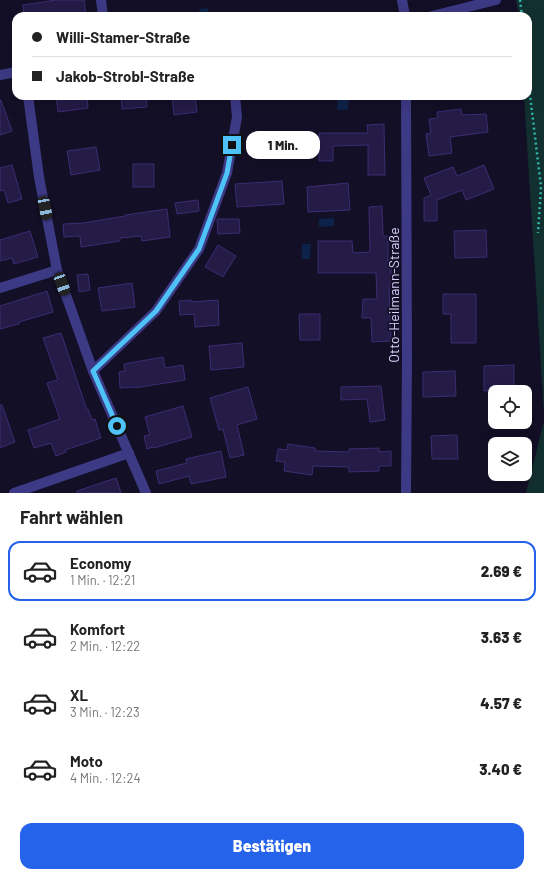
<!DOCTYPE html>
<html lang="de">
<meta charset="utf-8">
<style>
body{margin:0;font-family:Barlow,sans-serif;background:#f6f6f6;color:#222;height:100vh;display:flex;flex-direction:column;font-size:15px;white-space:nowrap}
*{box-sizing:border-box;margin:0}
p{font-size:13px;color:#767676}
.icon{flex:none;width:22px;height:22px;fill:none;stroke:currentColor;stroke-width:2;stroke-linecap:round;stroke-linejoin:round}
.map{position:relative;height:493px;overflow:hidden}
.sheet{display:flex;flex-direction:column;background:#fff;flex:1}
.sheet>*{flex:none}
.hud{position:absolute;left:12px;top:12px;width:520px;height:88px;border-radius:12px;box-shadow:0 4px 16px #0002;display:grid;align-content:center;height:88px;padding:0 20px;background:#fff}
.tools{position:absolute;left:488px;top:385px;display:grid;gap:8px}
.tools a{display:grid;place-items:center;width:44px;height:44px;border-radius:8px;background:#fff;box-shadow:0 4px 16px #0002;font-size:20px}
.end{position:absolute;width:18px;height:18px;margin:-9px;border:5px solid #4fc3f7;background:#111;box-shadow:0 0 0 2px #111}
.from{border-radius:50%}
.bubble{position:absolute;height:28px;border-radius:12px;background:#fff;box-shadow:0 4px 16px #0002;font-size:13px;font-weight:800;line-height:28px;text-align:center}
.car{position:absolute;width:12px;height:24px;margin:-12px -6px;border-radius:5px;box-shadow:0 0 3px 1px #0007;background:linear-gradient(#222 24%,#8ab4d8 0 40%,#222 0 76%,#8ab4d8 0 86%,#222 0)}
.hud b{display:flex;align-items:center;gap:14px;height:38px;font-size:15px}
.hud b+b{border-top:1px solid #e0e0e0}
.hud i{width:10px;height:10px;background:#222}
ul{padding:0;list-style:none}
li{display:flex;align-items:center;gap:12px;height:60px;margin:0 8px 6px;padding:0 12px;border:2px solid transparent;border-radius:12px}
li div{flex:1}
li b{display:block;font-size:15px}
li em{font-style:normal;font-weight:800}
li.selected{border-color:#2563eb}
li>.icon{width:36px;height:36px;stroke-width:1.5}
h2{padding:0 20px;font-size:18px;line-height:48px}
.primary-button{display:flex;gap:8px;margin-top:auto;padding:8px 20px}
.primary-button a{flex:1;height:46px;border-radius:12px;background:#2563eb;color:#fff;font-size:16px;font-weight:800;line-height:46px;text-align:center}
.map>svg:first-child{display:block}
.green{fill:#12302f}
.water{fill:#0c2248}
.building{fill:#241b47;stroke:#3b2d73}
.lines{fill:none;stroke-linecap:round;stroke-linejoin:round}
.path{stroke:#2fb8b0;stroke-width:2.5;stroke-dasharray:2 3;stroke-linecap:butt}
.minor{stroke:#3d3a85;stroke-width:10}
.route{stroke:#4fc3f7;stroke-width:5}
.labels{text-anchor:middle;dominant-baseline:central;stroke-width:3.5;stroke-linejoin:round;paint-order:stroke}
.street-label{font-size:14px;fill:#d9d4ff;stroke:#130f26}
</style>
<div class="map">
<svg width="544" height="493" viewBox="0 0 544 493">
<rect width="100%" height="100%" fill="#130f26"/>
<g class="green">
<path d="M 516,0 L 544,0 L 544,414 L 524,96 L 528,96 L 528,16 L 519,16 Z"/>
<path d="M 544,421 L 544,493 L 526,493 Z"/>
</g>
<g class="water">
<path d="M 208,8 L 209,16 L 200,16 L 199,9 Z"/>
<path d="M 338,96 L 349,96 L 348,110 L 337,110 Z"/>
<path d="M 334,218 L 334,226 L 319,227 L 319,219 Z"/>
<path d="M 302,244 L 311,244 L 310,259 L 302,259 Z"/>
</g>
<g class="building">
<path d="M 56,0 L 84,0 L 86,14 L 75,16 L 24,16 L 23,5 Z"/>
<path d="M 56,96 L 87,96 L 88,108 L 58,112 Z"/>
<path d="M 121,96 L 146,96 L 147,107 L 122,109 Z"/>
<path d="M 172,96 L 195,96 L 197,112 L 174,115 Z"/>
<path d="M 0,100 L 1,100 L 12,131 L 0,135 Z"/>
<path d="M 461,109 L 462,115 L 486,114 L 488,132 L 450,137 L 452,153 L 429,156 L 426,134 L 431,133 L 429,119 L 438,118 L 437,112 Z"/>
<path d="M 384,124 L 385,175 L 368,175 L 368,145 L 333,146 L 333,161 L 319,161 L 319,133 L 368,133 L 367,125 Z"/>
<path d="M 96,147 L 100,170 L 71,175 L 67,151 Z"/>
<rect x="133" y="164" width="21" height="23"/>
<path d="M 12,165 L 22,199 L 8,203 L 4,190 L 0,191 L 0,168 Z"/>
<path d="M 484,165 L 494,189 L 466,200 L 462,190 L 437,200 L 437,221 L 424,221 L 424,198 L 431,195 L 424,178 L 453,167 L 457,176 Z"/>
<path d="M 282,181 L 284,204 L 237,207 L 235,184 Z"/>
<path d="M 348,183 L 350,210 L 308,212 L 307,187 Z"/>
<path d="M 198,200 L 199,211 L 177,214 L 175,203 Z"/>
<path d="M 382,206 L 383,236 L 388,236 L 388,264 L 391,264 L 391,285 L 389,285 L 391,341 L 372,342 L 371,318 L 362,318 L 363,299 L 377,299 L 376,273 L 318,273 L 318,241 L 352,241 L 353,253 L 370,252 L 369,207 Z"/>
<path d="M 167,209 L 170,237 L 142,241 L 141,236 L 120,238 L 120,241 L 81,247 L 80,236 L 64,237 L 63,224 L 83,223 L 125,216 L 125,215 Z"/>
<path d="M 217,219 L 239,219 L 240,233 L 218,234 Z"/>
<path d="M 486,230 L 487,257 L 455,258 L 454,231 Z"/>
<path d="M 30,231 L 38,257 L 14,264 L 12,258 L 0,261 L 0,240 Z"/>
<path d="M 218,245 L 236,256 L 223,277 L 205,267 Z"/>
<path d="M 88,274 L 90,290 L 79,292 L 77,275 Z"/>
<path d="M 132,283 L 135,307 L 102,311 L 98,288 Z"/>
<path d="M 47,291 L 53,312 L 19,322 L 19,324 L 0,329 L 0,306 Z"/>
<path d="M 443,294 L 476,294 L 476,343 L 451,343 L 451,314 L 443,314 Z"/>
<path d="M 191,300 L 191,302 L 218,300 L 219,325 L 195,327 L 194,314 L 180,315 L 179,301 Z"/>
<path d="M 299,314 L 320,314 L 320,340 L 300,340 Z"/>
<path d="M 61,333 L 87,410 L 88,409 L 92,420 L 95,419 L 101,438 L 65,450 L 66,452 L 56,456 L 51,443 L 34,448 L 28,430 L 60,419 L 47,383 L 58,380 L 43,338 Z"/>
<path d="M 242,343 L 244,367 L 211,370 L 209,346 Z"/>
<path d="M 163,357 L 165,368 L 183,365 L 185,380 L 134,388 L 134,387 L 120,388 L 119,372 L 125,371 L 124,364 Z"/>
<path d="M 514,365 L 514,390 L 484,391 L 484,366 Z"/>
<path d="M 455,371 L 456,396 L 423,397 L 423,372 Z"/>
<path d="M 381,386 L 385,420 L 370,422 L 367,399 L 341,400 L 341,387 Z"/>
<path d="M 248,387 L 257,419 L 237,425 L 244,455 L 230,458 L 223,429 L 219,430 L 210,398 Z"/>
<path d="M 0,405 L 2,405 L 15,442 L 0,448 Z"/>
<path d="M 183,406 L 192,437 L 154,448 L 153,447 L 147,449 L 144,436 L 150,435 L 145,417 Z"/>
<path d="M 457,435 L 458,459 L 432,459 L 431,436 Z"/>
<path d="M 288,444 L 315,448 L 315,451 L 349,452 L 349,449 L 379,448 L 379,452 L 391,451 L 391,466 L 379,466 L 379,471 L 349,472 L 349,467 L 313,466 L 312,475 L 284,471 L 285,462 L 276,461 L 278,449 L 287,450 Z"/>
<path d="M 221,451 L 226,477 L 191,484 L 189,476 L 159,484 L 156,471 L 187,463 L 186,459 Z"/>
<path d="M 116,478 L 121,493 L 77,493 L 77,491 Z"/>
</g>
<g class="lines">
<g class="path">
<path d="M 520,0 L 522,16"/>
<path d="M 528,78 L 541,187 L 538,233"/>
</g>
<g class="minor">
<path d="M 101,0 L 103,16"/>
<path d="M 402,0 L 405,16"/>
<path d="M 432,16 L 496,0"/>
<path d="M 0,75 L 16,72"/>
<path d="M 28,96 L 39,177 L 57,270 L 93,371 L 146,493"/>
<path d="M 406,96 L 407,357 L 406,493"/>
<path d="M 0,288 L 57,270"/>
<path d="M 93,371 L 156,311 L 199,249 L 227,173 L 237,117 L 235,96"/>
<path d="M 14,493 L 129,453"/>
</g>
</g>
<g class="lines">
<path class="route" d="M 117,426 L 93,371 L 156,311 L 199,249 L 227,173 L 232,145"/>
</g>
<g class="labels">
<g class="street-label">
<text transform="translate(393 295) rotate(-90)">Otto-Heilmann-Straße</text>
</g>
</g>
</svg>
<div class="tools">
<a><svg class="icon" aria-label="locate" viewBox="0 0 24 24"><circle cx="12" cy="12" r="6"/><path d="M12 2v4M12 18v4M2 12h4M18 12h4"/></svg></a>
<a><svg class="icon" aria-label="layers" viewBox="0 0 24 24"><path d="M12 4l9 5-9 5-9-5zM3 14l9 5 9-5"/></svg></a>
</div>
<i class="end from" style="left:117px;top:426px"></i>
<i class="end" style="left:232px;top:145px"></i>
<div class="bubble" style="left:246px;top:131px;width:74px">1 Min.</div>
<i class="car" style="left:45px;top:208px;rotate:169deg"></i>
<i class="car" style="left:62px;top:284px;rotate:160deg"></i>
<div class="hud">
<b><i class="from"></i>Willi-Stamer-Straße</b>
<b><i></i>Jakob-Strobl-Straße</b>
</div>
</div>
<section class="sheet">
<h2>Fahrt wählen</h2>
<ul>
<li class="selected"><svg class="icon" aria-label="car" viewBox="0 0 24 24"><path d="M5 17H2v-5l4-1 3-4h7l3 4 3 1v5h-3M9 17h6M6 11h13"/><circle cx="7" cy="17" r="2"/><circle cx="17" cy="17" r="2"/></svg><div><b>Economy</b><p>1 Min. · 12:21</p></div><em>2.69 €</em></li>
<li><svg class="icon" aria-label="car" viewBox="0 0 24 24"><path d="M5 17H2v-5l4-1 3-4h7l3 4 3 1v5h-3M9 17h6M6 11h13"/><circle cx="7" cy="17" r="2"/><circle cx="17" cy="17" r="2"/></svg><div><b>Komfort</b><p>2 Min. · 12:22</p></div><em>3.63 €</em></li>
<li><svg class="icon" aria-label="car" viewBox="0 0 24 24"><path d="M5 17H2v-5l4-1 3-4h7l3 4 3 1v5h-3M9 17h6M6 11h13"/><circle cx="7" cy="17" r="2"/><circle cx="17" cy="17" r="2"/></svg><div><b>XL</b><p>3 Min. · 12:23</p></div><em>4.57 €</em></li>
<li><svg class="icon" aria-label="car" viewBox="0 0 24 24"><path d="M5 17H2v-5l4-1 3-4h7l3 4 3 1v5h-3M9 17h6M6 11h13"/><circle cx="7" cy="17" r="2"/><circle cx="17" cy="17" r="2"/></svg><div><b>Moto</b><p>4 Min. · 12:24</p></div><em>3.40 €</em></li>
</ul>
<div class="primary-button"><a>Bestätigen</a></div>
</section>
